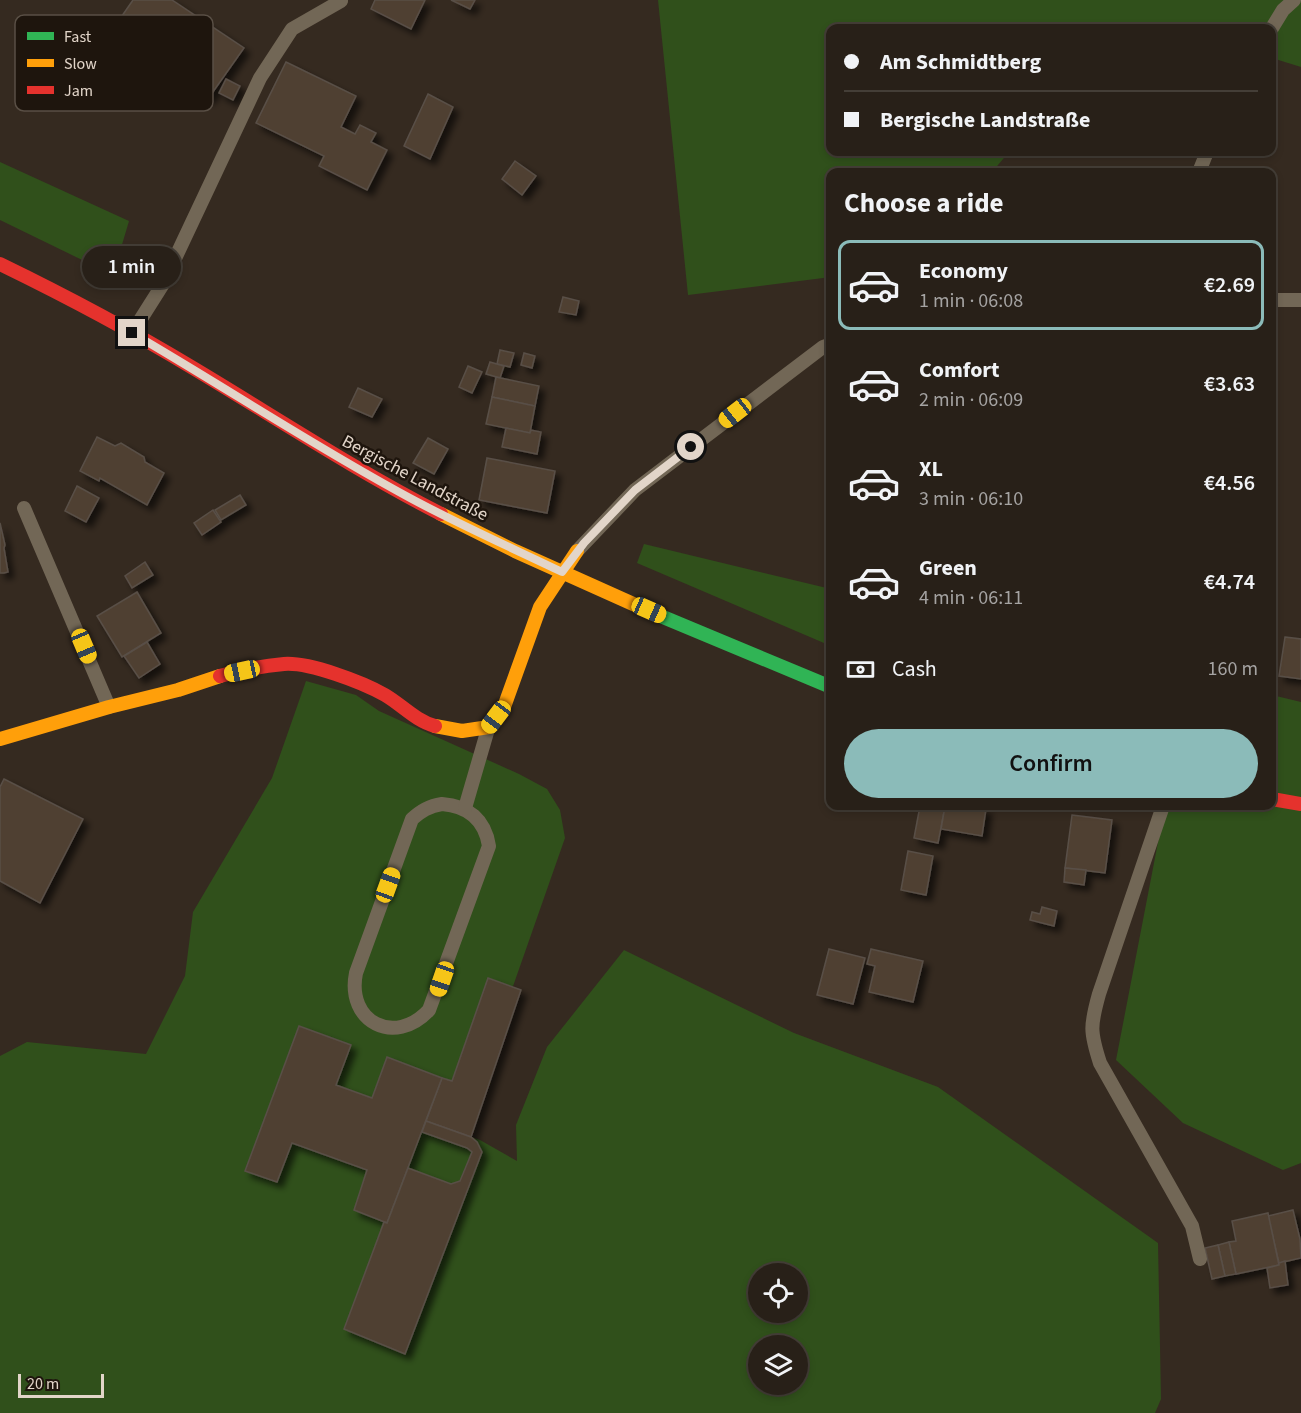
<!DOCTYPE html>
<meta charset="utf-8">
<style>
body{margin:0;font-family:"Source Sans 3",sans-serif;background:#342d25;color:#f1f3f6;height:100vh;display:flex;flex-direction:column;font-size:22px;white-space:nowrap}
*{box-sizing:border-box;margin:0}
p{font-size:20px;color:#a5a3a2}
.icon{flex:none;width:33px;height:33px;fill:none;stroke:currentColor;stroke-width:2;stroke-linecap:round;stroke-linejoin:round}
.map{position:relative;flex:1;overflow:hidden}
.side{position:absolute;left:826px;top:168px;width:450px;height:642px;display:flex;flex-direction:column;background:#282018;border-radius:12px;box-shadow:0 3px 9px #0003,0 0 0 2px #443e37}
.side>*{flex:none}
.top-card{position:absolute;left:826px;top:24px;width:450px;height:132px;border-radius:12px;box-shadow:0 3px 9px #0003,0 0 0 2px #443e37;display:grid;align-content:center;height:132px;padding:0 18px;background:#282018}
.tools{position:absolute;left:748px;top:1263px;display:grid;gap:12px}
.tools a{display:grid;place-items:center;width:60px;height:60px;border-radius:50%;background:#282018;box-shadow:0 3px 9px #0003,0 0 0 2px #443e37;font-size:30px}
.scale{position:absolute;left:18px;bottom:15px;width:86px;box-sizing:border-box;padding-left:6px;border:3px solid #e2d5c9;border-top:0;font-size:16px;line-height:21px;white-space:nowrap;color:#e2d5c9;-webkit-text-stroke:4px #1e150d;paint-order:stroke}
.end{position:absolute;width:27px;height:27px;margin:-14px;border:8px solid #e2d5c9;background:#111;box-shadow:0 0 0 3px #111}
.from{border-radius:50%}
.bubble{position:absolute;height:42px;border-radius:21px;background:#282018;box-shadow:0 3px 9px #0003,0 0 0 2px #443e37;font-size:20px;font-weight:600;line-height:42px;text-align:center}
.car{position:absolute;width:18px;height:36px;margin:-18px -9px;border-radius:8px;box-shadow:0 0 4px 2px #0007;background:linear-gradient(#f5c518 24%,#345 0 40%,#f5c518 0 76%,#345 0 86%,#f5c518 0)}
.top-card b{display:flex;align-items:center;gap:21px;height:57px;font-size:22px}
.top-card b+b{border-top:2px solid #443e37}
.top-card i{width:15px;height:15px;background:#f1f3f6}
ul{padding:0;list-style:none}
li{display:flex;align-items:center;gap:18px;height:90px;margin:0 12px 9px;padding:0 6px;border:3px solid transparent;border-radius:12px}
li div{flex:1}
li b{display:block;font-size:22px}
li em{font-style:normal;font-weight:600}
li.active{border-color:#8bbbb9}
li>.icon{width:54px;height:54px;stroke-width:1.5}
h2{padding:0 18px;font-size:27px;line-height:72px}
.pay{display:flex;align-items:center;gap:15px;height:66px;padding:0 18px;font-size:22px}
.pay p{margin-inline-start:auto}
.cta{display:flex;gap:12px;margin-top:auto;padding:12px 18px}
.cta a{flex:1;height:69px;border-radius:36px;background:#8bbbb9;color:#111;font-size:24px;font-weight:600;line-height:69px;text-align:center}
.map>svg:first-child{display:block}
.green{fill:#30501b;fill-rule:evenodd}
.building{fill:#504133;stroke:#594f47;stroke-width:1.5;filter:url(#shadow)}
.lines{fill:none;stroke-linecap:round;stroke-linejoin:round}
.lane{stroke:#726756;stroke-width:14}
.fast{stroke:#30b455;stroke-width:14}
.slow{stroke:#ff9f0a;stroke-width:14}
.jam{stroke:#e5322d;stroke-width:14}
.route{stroke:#e2d5c9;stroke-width:8}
.labels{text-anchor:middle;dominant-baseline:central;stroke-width:5;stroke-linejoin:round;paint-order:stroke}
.street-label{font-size:18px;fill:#e2d5c9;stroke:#1e150d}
.key{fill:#1e150d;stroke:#594f45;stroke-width:1.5}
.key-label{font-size:16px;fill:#e2d5c9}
</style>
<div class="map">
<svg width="1301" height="1413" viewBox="0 0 1301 1413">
<defs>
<filter id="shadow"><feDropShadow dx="5.5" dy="5.5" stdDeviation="3" flood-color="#0009"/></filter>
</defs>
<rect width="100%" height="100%" fill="#352a20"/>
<g class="green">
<path d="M 658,0 L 1301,0 L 1301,67 L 1272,58 L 1272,28 L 831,28 L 831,152 L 1009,152 L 992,172 L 831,172 L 831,277 L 688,295 Z"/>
<path d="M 0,162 L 129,221 L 113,275 L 0,220 Z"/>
<path d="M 644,544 L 831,589 L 831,646 L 637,563 Z"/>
<path d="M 306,681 L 356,695 L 379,711 L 519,774 L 547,789 L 560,810 L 565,838 L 471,1106 L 463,1134 L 480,1140 L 517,1161 L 516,1125 L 547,1047 L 624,950 L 794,1033 L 938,1087 L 1158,1243 L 1161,1399 L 1155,1413 L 0,1413 L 0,1056 L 27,1042 L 146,1054 L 185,976 L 193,912 L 272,778 ZM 759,1274 L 798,1274 L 798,1312 L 759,1312 ZM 759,1346 L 798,1346 L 798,1384 L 759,1384 Z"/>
<path d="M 1272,695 L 1301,702 L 1301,1163 L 1283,1170 L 1183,1123 L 1116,1060 L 1165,806 L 1272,806 Z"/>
</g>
<g class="building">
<path d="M 133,0 L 172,0 L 244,48 L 208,99 L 110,33 Z"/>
<path d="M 375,0 L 425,0 L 411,29 L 371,9 Z"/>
<path d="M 451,0 L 475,0 L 470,9 Z"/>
<path d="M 286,62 L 356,96 L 341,127 L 355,134 L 360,125 L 376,133 L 371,142 L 387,150 L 367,190 L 319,166 L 324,156 L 256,123 Z"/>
<path d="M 226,79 L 240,86 L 233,100 L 219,93 Z"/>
<path d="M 428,94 L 453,107 L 430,159 L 404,146 Z"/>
<path d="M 515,161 L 536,176 L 522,195 L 502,179 Z"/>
<path d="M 563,297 L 579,301 L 576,315 L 559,312 Z"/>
<path d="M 500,350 L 514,353 L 510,367 L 497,364 Z"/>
<path d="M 524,353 L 535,356 L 532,368 L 521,365 Z"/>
<path d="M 490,362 L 504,366 L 500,378 L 486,374 Z"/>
<path d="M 468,366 L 482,372 L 472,393 L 459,387 Z"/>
<path d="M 496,377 L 539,386 L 535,406 L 492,397 Z"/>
<path d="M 358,388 L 382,399 L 372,417 L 349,407 Z"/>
<path d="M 492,397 L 535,406 L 530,433 L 486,424 Z"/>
<path d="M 506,428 L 530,433 L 531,430 L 541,432 L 537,454 L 502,447 Z"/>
<path d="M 97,437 L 115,446 L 121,443 L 144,457 L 145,462 L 164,473 L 147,505 L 100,478 L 99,481 L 80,471 Z"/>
<path d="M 428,438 L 448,449 L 434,474 L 413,463 Z"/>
<path d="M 487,458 L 555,471 L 547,513 L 479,500 Z"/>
<path d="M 77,486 L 99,498 L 86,522 L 65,511 Z"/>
<path d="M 240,495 L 246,505 L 221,520 L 215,510 Z"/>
<path d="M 213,510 L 221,522 L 202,535 L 194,523 Z"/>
<path d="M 0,523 L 5,545 L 4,548 L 8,572 L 4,573 L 0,573 Z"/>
<path d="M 145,562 L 153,575 L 132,588 L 125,576 Z"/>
<path d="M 137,592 L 161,633 L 122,657 L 97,616 Z"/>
<path d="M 1285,637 L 1301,639 L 1301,679 L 1279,676 Z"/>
<path d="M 147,642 L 160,664 L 139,678 L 124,656 Z"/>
<path d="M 4,779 L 83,819 L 40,903 L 0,881 L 0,787 Z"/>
<path d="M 920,806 L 945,807 L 938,843 L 914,838 Z"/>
<path d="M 945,806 L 986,809 L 982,836 L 941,829 Z"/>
<path d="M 1072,815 L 1112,820 L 1105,873 L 1065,868 Z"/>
<path d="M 908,851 L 933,856 L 926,895 L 901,890 Z"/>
<path d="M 1065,868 L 1086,870 L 1084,885 L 1064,882 Z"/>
<path d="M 1042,907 L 1057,911 L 1054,926 L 1030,920 L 1032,912 L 1040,914 Z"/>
<path d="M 829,949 L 865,958 L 853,1004 L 817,995 Z"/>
<path d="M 871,949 L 923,961 L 913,1002 L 869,992 L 875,966 L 867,964 Z"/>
<path d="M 488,978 L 521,990 L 471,1137 L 426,1121 L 442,1078 L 452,1081 Z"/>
<path d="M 299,1026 L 351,1045 L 336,1085 L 372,1098 L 387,1057 L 442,1078 L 387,1223 L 354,1210 L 367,1170 L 292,1143 L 277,1182 L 245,1171 Z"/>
<path d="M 426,1121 L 471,1137 L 477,1142 L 482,1152 L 405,1354 L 344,1329 L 384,1222 L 387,1223 L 408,1168 L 451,1184 L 460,1181 L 472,1152 L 467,1148 L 422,1132 Z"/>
<path d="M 1293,1210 L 1300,1239 L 1301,1258 L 1279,1263 L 1268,1216 Z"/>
<path d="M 1268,1213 L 1279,1265 L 1236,1274 L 1229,1242 L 1236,1241 L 1232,1221 Z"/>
<path d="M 1229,1242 L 1236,1274 L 1225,1276 L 1218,1245 Z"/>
<path d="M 1218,1245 L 1225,1276 L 1212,1279 L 1205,1248 Z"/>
<path d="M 1285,1261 L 1288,1285 L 1270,1288 L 1267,1268 L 1279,1265 L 1279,1263 Z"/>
</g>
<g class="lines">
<g class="lane">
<path d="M 1272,28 L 1283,10 L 1294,0"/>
<path d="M 1199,172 L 1207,152"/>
<path d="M 1272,300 L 1301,300"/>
<path d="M 132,333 L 163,284 L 260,78 L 292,29 L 341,1"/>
<path d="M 24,508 L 109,707"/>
<path d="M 577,551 L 635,490 L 823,347 L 831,344"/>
<path d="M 442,804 C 469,806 485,820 489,846 L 429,1010 C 395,1047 346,1022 356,973 L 412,819 C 421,811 429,806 442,804 Z"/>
<path d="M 1163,806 L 1099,994 C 1090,1026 1090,1032 1100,1063 L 1192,1226 L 1200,1259"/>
<path d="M 465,808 L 488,729"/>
</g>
<path class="fast" d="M 651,612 L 831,687"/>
<g class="slow">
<path d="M 441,514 L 515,551 L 651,612"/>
<path d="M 435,726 L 462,731 L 489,727 L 504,707 L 540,607 L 577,551"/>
<path d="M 0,739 L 109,707 L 178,690 L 220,676"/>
</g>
<g class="jam">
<path d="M 0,264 C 66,296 130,330 193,368 C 275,417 355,470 441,514"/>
<path d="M 220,676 C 240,670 263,666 284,664 C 309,662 362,682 385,695 C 402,705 416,721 435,726"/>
<path d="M 1272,799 L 1301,804"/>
</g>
</g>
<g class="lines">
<path class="route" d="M 132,333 C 225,387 315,447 410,498 C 460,525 512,548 562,572 L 584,543 L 635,490 L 691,447"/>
</g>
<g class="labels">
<g class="street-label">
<text transform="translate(415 478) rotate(28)">Bergische Landstraße</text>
</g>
</g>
<rect x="15" y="15" width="198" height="96" rx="9" class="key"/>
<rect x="27" y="32" width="27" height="8" fill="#30b455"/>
<rect x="27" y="59" width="27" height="8" fill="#ff9f0a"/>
<rect x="27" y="86" width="27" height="8" fill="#e5322d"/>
<g class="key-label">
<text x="64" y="42">Fast</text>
<text x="64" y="69">Slow</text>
<text x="64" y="96">Jam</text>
</g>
</svg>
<div class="tools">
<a><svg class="icon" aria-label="locate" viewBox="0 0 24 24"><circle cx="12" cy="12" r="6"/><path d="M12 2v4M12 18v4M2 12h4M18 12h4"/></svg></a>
<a><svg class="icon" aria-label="layers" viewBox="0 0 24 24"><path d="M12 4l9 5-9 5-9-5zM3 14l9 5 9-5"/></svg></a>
</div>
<div class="scale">20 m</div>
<i class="end from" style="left:691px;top:447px"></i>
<i class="end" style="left:132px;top:333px"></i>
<div class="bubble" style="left:82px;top:246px;width:99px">1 min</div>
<i class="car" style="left:735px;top:413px;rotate:232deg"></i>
<i class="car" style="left:649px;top:610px;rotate:114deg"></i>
<i class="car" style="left:84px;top:646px;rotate:157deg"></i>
<i class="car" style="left:242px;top:671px;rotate:258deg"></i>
<i class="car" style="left:496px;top:717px;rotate:217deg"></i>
<i class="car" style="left:388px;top:885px;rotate:20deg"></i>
<i class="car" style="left:442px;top:979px;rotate:199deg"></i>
<div class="top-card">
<b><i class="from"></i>Am Schmidtberg</b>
<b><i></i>Bergische Landstraße</b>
</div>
<section class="side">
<h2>Choose a ride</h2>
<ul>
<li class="active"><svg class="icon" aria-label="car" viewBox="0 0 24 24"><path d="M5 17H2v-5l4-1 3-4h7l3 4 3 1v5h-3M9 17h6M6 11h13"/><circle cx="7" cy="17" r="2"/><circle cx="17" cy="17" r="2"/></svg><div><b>Economy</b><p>1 min · 06:08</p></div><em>€2.69</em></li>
<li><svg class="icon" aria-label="car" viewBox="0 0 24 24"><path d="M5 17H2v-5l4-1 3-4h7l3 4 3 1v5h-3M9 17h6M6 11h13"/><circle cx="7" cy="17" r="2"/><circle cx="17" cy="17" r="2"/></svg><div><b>Comfort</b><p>2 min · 06:09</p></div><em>€3.63</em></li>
<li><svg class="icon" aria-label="car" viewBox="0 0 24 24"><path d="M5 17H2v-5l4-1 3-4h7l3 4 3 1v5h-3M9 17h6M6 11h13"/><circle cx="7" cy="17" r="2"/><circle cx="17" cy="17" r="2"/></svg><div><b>XL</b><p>3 min · 06:10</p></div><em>€4.56</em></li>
<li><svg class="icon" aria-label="car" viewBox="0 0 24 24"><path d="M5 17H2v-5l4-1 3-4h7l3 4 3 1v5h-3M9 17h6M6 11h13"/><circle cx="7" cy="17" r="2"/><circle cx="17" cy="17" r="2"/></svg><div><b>Green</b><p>4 min · 06:11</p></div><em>€4.74</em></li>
</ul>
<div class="pay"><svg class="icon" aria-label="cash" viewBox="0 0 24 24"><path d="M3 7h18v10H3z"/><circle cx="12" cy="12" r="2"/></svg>Cash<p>160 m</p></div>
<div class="cta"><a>Confirm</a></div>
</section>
</div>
